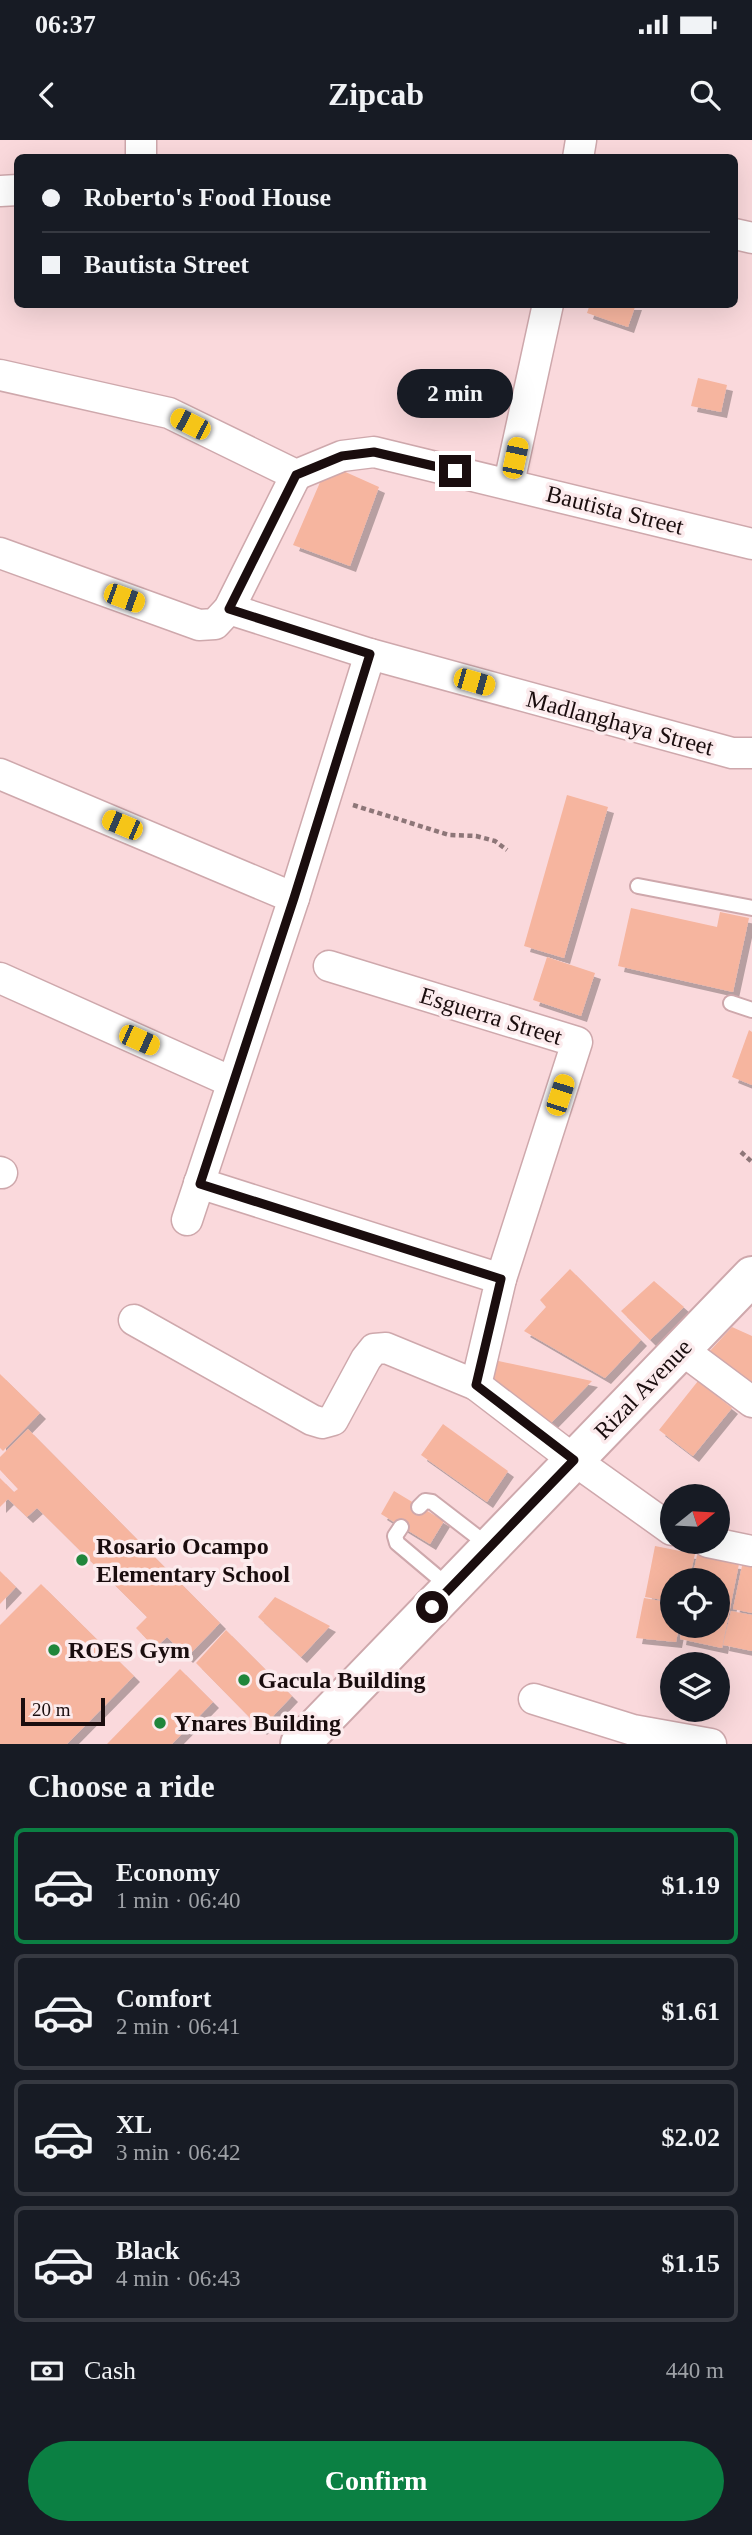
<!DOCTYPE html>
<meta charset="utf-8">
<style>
body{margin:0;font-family:"Times New Roman",serif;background:#20242c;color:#f1f3f6;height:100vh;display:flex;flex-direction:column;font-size:26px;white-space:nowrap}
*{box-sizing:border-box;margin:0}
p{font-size:23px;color:#9ea1a6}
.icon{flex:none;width:38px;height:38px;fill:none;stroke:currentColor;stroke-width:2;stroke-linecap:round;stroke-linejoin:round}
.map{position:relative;height:1604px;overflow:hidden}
.panel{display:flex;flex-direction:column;background:#171b24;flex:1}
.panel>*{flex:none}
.top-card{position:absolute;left:14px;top:14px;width:724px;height:154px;border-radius:10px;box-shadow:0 7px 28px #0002;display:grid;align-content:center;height:154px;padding:0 28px;background:#171b24}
.needle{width:46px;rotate:72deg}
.buttons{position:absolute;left:660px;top:1344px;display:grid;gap:14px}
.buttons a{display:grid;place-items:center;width:70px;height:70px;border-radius:50%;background:#171b24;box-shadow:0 7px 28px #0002;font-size:35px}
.scale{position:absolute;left:21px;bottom:18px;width:84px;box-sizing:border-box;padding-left:7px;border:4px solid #1a0d0e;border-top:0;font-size:19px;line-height:24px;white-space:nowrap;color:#1a0d0e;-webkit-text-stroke:5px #fcebed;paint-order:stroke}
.end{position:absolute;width:32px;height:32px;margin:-16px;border:9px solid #1a0d0e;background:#fff;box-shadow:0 0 0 4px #fff}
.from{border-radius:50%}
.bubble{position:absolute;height:49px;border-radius:24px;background:#171b24;box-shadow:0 7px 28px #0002;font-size:23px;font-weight:700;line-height:49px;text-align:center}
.car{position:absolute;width:21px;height:42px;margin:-21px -10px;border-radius:9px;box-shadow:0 0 5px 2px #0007;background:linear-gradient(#f5c518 24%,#345 0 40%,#f5c518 0 76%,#345 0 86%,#f5c518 0)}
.top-card b{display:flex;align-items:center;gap:24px;height:66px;font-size:26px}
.top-card b+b{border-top:2px solid #363941}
.top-card i{width:18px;height:18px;background:#f1f3f6}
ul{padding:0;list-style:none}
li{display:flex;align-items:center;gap:21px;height:116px;margin:0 14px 10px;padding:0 14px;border:4px solid #363941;border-radius:10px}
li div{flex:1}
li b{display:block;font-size:26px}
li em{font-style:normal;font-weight:700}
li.active{border-color:#0b8043}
li>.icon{width:63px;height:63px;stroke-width:1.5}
h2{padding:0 28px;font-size:32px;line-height:84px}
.pay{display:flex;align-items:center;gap:18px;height:77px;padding:0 28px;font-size:26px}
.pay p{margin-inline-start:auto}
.primary-button{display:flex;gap:14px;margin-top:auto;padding:14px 28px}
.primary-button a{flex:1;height:80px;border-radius:42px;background:#0b8043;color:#fff;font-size:28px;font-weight:700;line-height:80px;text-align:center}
.status{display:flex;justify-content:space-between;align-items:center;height:49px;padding:0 35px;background:#171b24;direction:ltr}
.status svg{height:19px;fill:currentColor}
header{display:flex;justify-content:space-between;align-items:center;height:91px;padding:0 28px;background:#171b24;font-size:32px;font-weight:700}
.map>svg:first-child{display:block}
.building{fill:#f6b59f;filter:url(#shadow)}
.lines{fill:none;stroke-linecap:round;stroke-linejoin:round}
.lane-casing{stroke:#cea8ac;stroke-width:18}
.street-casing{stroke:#cea8ac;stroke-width:33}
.secondary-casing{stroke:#cea8ac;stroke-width:42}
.path{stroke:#8d7678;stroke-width:4.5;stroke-dasharray:5 3.5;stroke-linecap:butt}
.lane{stroke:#fff;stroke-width:14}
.street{stroke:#fff;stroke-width:30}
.secondary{stroke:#fff;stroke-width:38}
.route{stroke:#1a0d0e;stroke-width:9}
.poi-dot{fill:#20863b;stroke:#fcebed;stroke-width:2.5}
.labels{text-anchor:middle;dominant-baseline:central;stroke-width:7;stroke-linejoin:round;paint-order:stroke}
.street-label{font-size:24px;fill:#1a0d0e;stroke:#fcebed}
.poi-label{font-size:24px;font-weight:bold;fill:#1a0d0e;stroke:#fcebed;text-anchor:start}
</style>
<div class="status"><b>06:37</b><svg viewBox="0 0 49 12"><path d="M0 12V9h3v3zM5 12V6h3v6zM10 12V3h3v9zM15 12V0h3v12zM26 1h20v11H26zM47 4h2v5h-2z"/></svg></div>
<header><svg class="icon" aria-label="back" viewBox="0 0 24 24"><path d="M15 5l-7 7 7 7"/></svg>Zipcab<svg class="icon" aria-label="search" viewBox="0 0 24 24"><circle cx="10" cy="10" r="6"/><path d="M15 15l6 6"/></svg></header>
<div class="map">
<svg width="752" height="1604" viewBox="0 0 752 1604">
<defs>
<filter id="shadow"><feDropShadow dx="6" dy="6" stdDeviation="0" flood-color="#0004"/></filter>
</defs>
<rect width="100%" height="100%" fill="#fad9dc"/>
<g class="building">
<path d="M 590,164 L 636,164 L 628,187 L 587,173 Z"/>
<path d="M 698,238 L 727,245 L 721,272 L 691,266 Z"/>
<path d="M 341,330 L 379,347 L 350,426 L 293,405 L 321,340 Z"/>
<path d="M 567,655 L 608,667 L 564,818 L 524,806 Z"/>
<path d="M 631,768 L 717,787 L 720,772 L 749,778 L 733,852 L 618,826 Z"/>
<path d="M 547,817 L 595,833 L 581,876 L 533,860 Z"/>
<path d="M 749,890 L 752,892 L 752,945 L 732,937 Z"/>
<path d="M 570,1129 L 641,1200 L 605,1238 L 524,1191 L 546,1167 L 540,1160 Z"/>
<path d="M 654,1141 L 684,1167 L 650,1200 L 621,1171 Z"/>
<path d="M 732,1187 L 752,1196 L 752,1243 L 744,1237 L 741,1239 L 708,1213 Z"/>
<path d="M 494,1220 L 592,1241 L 549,1285 L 487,1244 Z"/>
<path d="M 0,1234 L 40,1273 L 3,1311 L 0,1308 Z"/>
<path d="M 698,1241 L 732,1268 L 693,1316 L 659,1290 Z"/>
<path d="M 443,1284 L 508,1331 L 487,1362 L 421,1315 Z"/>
<path d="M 28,1289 L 220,1483 L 187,1517 L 167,1497 L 155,1508 L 136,1488 L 147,1477 L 37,1368 L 27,1377 L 8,1359 L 0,1367 L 0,1338 L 14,1352 L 18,1349 L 0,1330 L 0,1317 Z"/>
<path d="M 394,1351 L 444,1381 L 430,1404 L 381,1374 Z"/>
<path d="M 655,1406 L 695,1414 L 689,1440 L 672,1440 L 672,1451 L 665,1449 L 663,1460 L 645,1457 Z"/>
<path d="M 697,1415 L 739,1424 L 722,1508 L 680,1499 L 682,1486 L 718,1486 L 718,1440 L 692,1440 Z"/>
<path d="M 743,1421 L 752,1423 L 752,1473 L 733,1469 Z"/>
<path d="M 0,1431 L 16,1447 L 0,1464 Z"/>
<path d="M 41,1444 L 134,1536 L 67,1604 L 0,1604 L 0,1485 Z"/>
<path d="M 275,1457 L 330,1486 L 301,1517 L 258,1477 Z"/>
<path d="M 644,1458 L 672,1463 L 672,1486 L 679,1486 L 676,1502 L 636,1498 Z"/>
<path d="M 731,1471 L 752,1475 L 752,1511 L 723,1505 Z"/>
<path d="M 226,1490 L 292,1556 L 261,1589 L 196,1523 Z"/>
<path d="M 180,1529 L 213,1562 L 172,1604 L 107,1604 Z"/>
</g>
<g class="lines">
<g class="lane-casing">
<g id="lane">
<path d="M 638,746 L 752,768"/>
<path d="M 731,863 L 752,870"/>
<path d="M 419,1367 L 425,1361 L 432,1362 L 489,1406"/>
<path d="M 401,1387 L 395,1396 L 397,1403 L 448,1446"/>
</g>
</g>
<g class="street-casing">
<g id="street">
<path d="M 141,0 L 141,18"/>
<path d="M 578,18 L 581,0"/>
<path d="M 0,51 L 18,50"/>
<path d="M 735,94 L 752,98"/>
<path d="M 0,235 L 169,273 L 296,335 L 342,316 L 374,312 L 752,404"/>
<path d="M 509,343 L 548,164"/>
<path d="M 0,413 L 199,485 L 215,484 L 229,469 L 296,335"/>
<path d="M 229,469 L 370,514 L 732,613 L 752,613"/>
<path d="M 0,634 L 294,758"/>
<path d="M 329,826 L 577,902 L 501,1139"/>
<path d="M 0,838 L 232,942"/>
<path d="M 0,1032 L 2,1033"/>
<path d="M 199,1043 L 501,1139 L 476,1245"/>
<path d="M 187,1080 L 294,758 L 370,514"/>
<path d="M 134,1180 L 312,1280 L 322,1283 L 333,1280 L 366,1219 L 374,1209 L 386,1208 L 476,1245 L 574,1320 L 672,1390"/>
<path d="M 681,1209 L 752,1262"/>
<path d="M 708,1402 L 752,1411"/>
<path d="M 534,1559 L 633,1590 L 711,1604"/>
</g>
</g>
<g class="secondary-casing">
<path id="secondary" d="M 300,1604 L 752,1136"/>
</g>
<g class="path">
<path d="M 353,665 L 449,695 L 476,696 L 495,701 L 507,710"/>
<path d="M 741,1012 L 752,1022"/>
</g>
<use href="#lane" class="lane"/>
<use href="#street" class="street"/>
<use href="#secondary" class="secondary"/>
</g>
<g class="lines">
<path class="route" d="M 432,1467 L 574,1320 L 476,1245 L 501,1139 L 200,1044 L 294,758 L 370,514 L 229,469 L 296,335 L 342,316 L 374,312 L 455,331"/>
</g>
<g class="poi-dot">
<circle cx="82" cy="1420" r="7"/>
<circle cx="54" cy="1510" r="7"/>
<circle cx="244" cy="1540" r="7"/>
<circle cx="160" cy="1583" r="7"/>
</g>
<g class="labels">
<g class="street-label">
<text transform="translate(615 370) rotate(14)">Bautista Street</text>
<text transform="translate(620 583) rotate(15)">Madlanghaya Street</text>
<text transform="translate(491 876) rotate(17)">Esguerra Street</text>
<text transform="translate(643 1249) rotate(-46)">Rizal Avenue</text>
</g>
<g class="poi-label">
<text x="96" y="1406">Rosario Ocampo<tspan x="96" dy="28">Elementary School</tspan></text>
<text x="68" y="1510">ROES Gym</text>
<text x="258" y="1540">Gacula Building</text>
<text x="174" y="1583">Ynares Building</text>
</g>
</g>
</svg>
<div class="buttons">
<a><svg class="needle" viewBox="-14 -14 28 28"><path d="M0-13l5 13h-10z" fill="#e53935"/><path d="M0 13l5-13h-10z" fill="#9ea1a6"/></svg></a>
<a><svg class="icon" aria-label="locate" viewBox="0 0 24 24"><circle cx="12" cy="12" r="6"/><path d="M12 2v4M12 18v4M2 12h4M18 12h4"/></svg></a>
<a><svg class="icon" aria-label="layers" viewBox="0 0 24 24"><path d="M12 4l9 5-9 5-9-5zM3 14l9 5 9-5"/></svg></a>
</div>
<div class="scale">20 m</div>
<i class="end from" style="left:432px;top:1467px"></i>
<i class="end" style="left:455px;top:331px"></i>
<div class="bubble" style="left:397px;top:229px;width:116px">2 min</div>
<i class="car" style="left:190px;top:284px;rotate:297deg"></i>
<i class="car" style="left:515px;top:318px;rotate:12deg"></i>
<i class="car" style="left:124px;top:458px;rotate:110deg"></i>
<i class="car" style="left:474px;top:542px;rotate:106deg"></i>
<i class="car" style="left:122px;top:685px;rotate:293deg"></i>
<i class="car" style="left:139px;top:900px;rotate:114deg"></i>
<i class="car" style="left:560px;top:955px;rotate:18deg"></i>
<div class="top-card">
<b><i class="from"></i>Roberto's Food House</b>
<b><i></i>Bautista Street</b>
</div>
</div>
<section class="panel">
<h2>Choose a ride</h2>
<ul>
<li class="active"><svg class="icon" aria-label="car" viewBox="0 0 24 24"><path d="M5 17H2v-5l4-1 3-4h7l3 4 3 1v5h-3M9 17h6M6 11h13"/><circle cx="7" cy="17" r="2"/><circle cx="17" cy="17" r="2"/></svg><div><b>Economy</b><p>1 min · 06:40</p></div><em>$1.19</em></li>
<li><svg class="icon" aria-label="car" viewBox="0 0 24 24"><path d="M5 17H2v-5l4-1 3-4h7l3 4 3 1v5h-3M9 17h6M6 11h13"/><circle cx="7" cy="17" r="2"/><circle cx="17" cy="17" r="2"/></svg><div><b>Comfort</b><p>2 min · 06:41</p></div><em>$1.61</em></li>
<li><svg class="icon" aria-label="car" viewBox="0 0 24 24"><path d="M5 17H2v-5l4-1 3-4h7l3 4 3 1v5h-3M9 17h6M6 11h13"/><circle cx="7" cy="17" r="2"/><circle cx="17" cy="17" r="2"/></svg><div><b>XL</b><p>3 min · 06:42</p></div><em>$2.02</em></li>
<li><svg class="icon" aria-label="car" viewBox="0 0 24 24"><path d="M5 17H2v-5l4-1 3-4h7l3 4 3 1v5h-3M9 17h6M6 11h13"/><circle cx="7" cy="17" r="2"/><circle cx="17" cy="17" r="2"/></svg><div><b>Black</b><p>4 min · 06:43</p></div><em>$1.15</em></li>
</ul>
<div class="pay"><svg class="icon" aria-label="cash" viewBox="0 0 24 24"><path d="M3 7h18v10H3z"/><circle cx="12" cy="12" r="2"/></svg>Cash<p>440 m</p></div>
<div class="primary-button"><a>Confirm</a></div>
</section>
